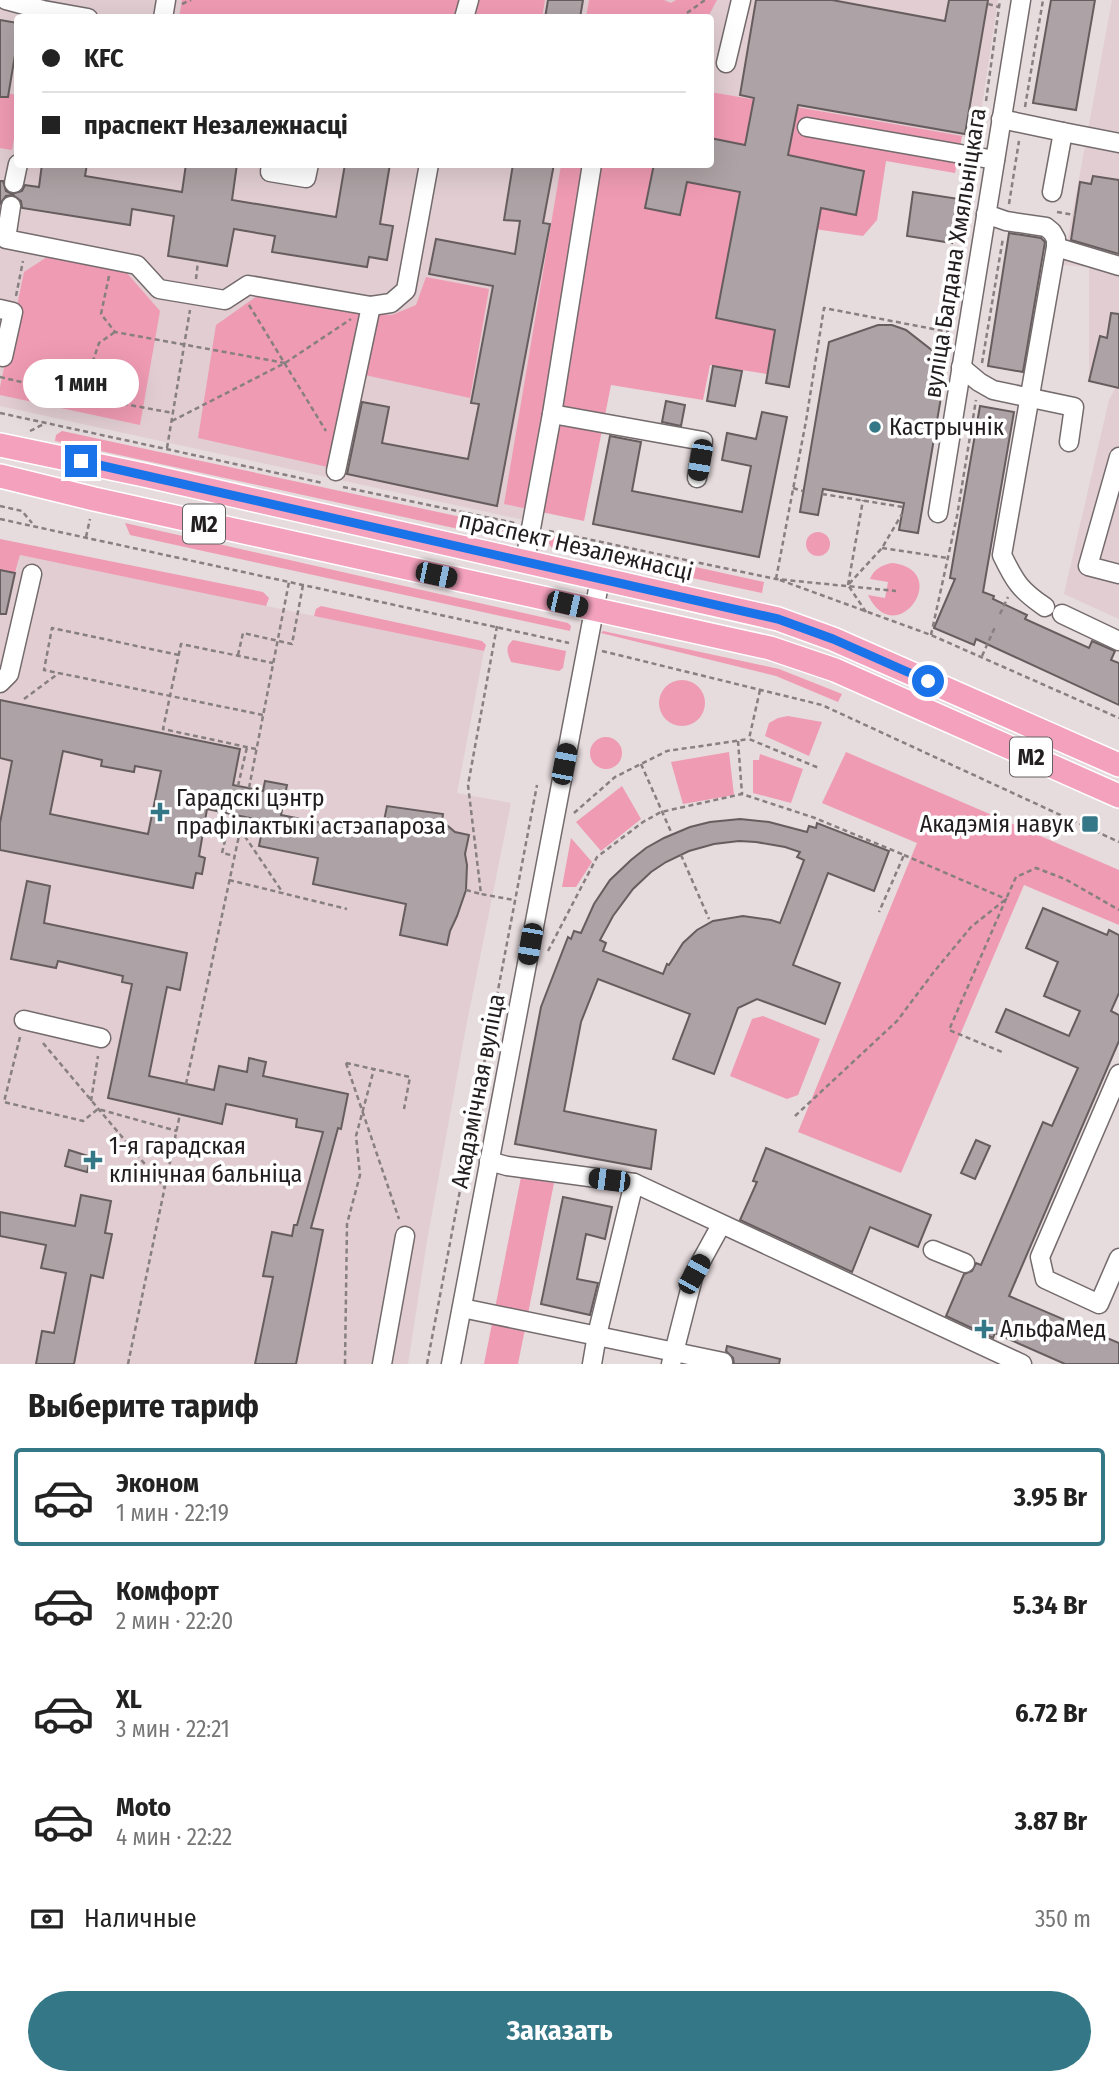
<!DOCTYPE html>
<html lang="ru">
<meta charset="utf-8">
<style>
body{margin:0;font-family:"Fira Sans Condensed",sans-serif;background:#f6f6f6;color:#222;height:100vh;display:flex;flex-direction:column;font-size:26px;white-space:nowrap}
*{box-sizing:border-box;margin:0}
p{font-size:23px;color:#767676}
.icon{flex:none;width:38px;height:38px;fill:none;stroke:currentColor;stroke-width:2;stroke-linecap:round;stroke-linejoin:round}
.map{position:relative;height:1364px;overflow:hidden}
.panel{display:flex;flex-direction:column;background:#fff;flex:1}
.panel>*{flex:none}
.top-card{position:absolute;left:14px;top:14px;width:700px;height:154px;border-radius:7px;box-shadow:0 7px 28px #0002;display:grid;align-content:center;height:154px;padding:0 28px;background:#fff}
.end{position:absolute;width:32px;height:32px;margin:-16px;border:9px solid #1a73e8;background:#fff;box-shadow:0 0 0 4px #fff}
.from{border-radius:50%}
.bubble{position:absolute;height:49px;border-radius:24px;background:#fff;box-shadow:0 7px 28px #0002;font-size:23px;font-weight:700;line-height:49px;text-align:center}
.car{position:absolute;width:21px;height:42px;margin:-21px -10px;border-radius:9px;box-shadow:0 0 5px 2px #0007;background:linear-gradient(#222 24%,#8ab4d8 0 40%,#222 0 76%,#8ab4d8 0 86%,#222 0)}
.top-card b{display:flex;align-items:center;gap:24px;height:66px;font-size:26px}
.top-card b+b{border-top:2px solid #e0e0e0}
.top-card i{width:18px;height:18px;background:#222}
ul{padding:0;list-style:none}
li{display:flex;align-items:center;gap:21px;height:98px;margin:0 14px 10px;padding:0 14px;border:4px solid transparent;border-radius:7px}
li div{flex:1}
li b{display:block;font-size:26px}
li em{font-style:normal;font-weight:700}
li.active{border-color:#347888}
li>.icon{width:63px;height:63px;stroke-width:1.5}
h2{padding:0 28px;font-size:32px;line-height:84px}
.pay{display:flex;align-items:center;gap:18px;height:77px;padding:0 28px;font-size:26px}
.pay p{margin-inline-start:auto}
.primary-button{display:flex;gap:14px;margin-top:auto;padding:14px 28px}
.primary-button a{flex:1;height:80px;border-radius:42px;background:#347888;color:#fff;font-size:28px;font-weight:700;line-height:80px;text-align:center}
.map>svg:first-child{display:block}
.built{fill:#e1cdd2}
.green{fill:#ef9bb3}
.building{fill:#ada2a5;stroke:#665d5f;stroke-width:2;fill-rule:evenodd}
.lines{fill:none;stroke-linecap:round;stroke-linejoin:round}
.minor-casing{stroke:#746b6d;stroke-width:21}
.major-casing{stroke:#fff;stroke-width:26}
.path{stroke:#887f81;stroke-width:2.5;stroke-dasharray:5 3.5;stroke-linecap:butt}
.minor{stroke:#fff;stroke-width:18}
.major{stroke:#f3a1bd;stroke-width:23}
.route{stroke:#1a73e8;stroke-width:9}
.poi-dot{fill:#347888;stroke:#fff;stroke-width:2.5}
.labels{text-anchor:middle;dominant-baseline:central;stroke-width:7;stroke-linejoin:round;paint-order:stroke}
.shield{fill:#fff;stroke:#646162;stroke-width:2}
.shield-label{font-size:23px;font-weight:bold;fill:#221d1e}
.street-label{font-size:24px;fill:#221d1e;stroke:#fff}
.poi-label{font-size:24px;fill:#221d1e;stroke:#fff;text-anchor:start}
</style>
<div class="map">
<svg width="1119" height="1364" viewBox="0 0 1119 1364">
<rect width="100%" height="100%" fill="#e6dbdd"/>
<g class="built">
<path d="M 0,0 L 998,0 L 977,139 L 711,92 L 710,18 L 18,18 L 18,164 L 583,165 L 524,520 L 0,406 Z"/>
<path d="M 1112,0 L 1119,0 L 1119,619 L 1064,594 L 1109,400 L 1115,389 L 1112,386 L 1089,381 L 1089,267 L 1063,265 Z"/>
<path d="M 20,555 L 484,651 L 457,793 L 511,803 L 466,1027 L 427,1241 L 408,1364 L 0,1364 L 0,596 L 1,592 L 11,594 Z"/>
</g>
<g class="green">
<path d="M 182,0 L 545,0 L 542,18 L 179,18 Z"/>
<path d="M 589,0 L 664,0 L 671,3 L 676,0 L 717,0 L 708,17 L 586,17 Z"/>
<path d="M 0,92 L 17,95 L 17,122 L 12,150 L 0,148 Z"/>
<path d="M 711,92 L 962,136 L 955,173 L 886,161 L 877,220 L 863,236 L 794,226 L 767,374 L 710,365 L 703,400 L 611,385 L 584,521 L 504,504 L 561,165 L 710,164 Z"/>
<path d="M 47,257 L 126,272 L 160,311 L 140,425 L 0,395 L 0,387 L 24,272 Z"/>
<path d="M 426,277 L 489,289 L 470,398 L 351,372 L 332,468 L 198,438 L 216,325 L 260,294 L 363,313 L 392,315 L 416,305 Z"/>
<path d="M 62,431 L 526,531 L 524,540 L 514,541 L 55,441 L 56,435 Z"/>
<path d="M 125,523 L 568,623 L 571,626 L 570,631 L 130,535 Z"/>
<circle cx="818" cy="544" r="12"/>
<path d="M 549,535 L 764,582 L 762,593 L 552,548 L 547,541 Z"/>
<path d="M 0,539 L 263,592 L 269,598 L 266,606 L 20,555 L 15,573 L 0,570 Z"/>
<path d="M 892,563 C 954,570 896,653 868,595 L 885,598 L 888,582 L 870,579 C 874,569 882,565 892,563 Z"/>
<path d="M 321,606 L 482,641 L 486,645 L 484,651 L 314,616 L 316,609 Z"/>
<path d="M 603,631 L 779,669 L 842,694 L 838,702 L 776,676 L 601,633 Z"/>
<path d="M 513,640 L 566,651 L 563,668 L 559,671 L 511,662 C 507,652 505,647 513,640 Z"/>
<circle cx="682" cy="703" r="23"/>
<path d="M 788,716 L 822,722 L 809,756 L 765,736 L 769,723 L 778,718 Z"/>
<circle cx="606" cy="753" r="16"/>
<path d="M 729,752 L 734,795 L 683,804 L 671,762 Z"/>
<path d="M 846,752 L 1119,870 L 1119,925 L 1024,885 L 901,1173 L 798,1132 L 917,843 L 822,803 Z"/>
<path d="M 760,754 L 803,769 L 791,803 L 753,793 L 753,760 L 759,760 Z"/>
<path d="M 622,786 L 641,819 L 601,851 L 576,822 Z"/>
<path d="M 571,838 L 592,862 L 576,887 L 562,887 Z"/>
<path d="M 763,1016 L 820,1039 L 798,1095 L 787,1099 L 730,1076 L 752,1019 Z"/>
<path d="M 521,1177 L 554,1183 L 518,1364 L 484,1364 Z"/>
</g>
<g class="building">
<path d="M 548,0 L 583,0 L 580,18 L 545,18 Z"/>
<path d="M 756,0 L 832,0 L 945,21 L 949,0 L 988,0 L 965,134 L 798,105 L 788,155 L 864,171 L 856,215 L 821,208 L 789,387 L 766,383 L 775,330 L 716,318 L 740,192 L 687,182 L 680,215 L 645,208 L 654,164 L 710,164 L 710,138 L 745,145 L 754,98 L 740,95 Z"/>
<path d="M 1051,0 L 1095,0 L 1076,110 L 1033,103 Z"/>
<path d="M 0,20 L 18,23 L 18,37 L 8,97 L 0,97 Z"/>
<path d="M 42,164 L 87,164 L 85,176 L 182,192 L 186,164 L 237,164 L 232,200 L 336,217 L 345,164 L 390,164 L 380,224 L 393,226 L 387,260 L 369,257 L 367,267 L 272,252 L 275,236 L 234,229 L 227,266 L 168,256 L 174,216 L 132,209 L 130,225 L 22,208 L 21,201 L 13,195 L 6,196 L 0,204 L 0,181 L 3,181 L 6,191 L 12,194 L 22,191 L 25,185 L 39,187 Z"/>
<path d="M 513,164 L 554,164 L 543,223 L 550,224 L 497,506 L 347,474 L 362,402 L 389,407 L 382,443 L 468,459 L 479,404 L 471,403 L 493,286 L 429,274 L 436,239 L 515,254 L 520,221 L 504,220 Z"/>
<path d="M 1093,176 L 1119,180 L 1119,254 L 1071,240 L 1080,182 L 1091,184 Z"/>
<path d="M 913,192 L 959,199 L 952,243 L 907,236 Z"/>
<path d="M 1009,233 L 1041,238 L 1045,242 L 1023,372 L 988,366 Z"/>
<path d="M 1111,313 L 1119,314 L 1119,388 L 1089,381 L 1100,336 L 1107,338 Z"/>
<path d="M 878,325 L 892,325 L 906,330 L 947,362 L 918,533 L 899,530 L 904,503 L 823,489 L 818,515 L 800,512 L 829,342 Z"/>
<path d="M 713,366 L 742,371 L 735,406 L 707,401 Z"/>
<path d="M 666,401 L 685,405 L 681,426 L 662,422 Z"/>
<path d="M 980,406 L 1014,412 L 983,592 L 994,596 L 993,599 L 1027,615 L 1025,619 L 1089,648 L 1092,641 L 1115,651 L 1111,660 L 1119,663 L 1119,705 L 976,639 L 974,645 L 934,628 L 955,579 L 950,578 Z"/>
<path d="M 762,412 L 787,417 L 759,557 L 593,524 L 610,436 L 641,442 L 632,491 L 742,512 L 751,466 L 722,460 L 727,433 L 756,439 Z"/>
<path d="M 0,570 L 15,573 L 6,614 L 0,614 Z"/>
<path d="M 0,700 L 240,749 L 233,785 L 263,791 L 265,781 L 287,785 L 281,815 L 353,829 L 355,821 L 383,826 L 387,806 L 443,814 L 442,821 L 455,832 L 469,835 L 465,854 L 467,865 L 466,890 L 457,916 L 450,931 L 447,945 L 400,935 L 406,904 L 313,884 L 318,858 L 259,846 L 264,821 L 207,809 L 199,856 L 205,858 L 202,874 L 196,873 L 193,888 L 0,850 L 0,823 L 12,761 L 0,758 ZM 63,751 L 102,760 L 101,766 L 134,772 L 135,766 L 161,771 L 148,834 L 50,814 Z"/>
<path d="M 740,819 L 769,822 L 807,832 L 809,826 L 816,828 L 817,823 L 889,851 L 874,891 L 828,873 L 793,965 L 840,983 L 825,1024 L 757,999 L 738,1008 L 714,1074 L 673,1059 L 690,1014 L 598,979 L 581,1022 L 564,1111 L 656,1130 L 651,1169 L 515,1144 L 541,1007 L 568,937 L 571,939 L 574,931 L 581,933 L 594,904 L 610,880 L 631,860 L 646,848 L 664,838 L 690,827 L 710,822 ZM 739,841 L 756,842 L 785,847 L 800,852 L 797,857 L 804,860 L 780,923 L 771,920 L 743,916 L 713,921 L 697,930 L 683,943 L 669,965 L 667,964 L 663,974 L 603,951 L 606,943 L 600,940 L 613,916 L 633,889 L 651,872 L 666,862 L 689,851 L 714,844 Z"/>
<path d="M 27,881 L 50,886 L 44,923 L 187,953 L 180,990 L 167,987 L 149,1076 L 214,1090 L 219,1066 L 247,1072 L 249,1058 L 266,1062 L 263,1076 L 348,1094 L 341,1129 L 338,1128 L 311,1228 L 323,1230 L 296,1364 L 255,1364 L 273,1277 L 263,1276 L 272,1232 L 292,1236 L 294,1225 L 297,1225 L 323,1132 L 296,1127 L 297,1119 L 226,1104 L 222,1124 L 108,1098 L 132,984 L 122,982 L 123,976 L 58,961 L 56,968 L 11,959 Z"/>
<path d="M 1043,908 L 1107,935 L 1109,930 L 1119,935 L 1119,993 L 1111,1011 L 1119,1015 L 1119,1041 L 1009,1296 L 1119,1343 L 1119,1364 L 1065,1364 L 995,1333 L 993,1338 L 946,1316 L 964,1274 L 972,1271 L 976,1263 L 981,1265 L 1043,1122 L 1052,1126 L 1078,1068 L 996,1032 L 1006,1009 L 1069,1036 L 1080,1011 L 1044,996 L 1058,962 L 1026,948 Z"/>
<path d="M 976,1140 L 990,1146 L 975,1179 L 961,1173 Z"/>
<path d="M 766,1148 L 931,1215 L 918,1247 L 870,1227 L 852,1272 L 740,1220 L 757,1182 L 753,1181 Z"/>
<path d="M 69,1150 L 91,1157 L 87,1172 L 65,1166 Z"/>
<path d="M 81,1195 L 111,1201 L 105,1233 L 112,1234 L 103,1278 L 91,1275 L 74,1364 L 36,1364 L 42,1331 L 54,1333 L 66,1273 L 41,1268 L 46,1245 L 0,1236 L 0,1212 L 75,1226 Z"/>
<path d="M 563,1197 L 612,1207 L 605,1239 L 586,1234 L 577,1279 L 598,1283 L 590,1315 L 541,1304 Z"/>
<path d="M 727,1346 L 780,1359 L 779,1364 L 734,1364 L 733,1358 L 726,1351 Z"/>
</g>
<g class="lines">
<g class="minor-casing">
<g id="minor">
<path d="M 6,0 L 43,10 L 88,18"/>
<path d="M 163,18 L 166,0"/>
<path d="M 464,18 L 469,0"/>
<path d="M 726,63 L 741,0"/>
<path d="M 1001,119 L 1063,132 L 1052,192"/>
<path d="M 807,127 L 995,160"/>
<path d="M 1063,132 L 1119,143"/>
<path d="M 271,164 L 270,172 L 306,178 L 309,164"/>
<path d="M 14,183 L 18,164"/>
<path d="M 11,206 L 6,239 L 137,265 L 159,289 L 225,300 L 248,285 L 371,306 L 391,303 L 406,290 L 429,164"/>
<path d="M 986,214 L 1006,221 L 1046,227 L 1052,232 L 1056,239 L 1056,247 L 1119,266"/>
<path d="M 0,309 L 13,312 L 3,357"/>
<path d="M 961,367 L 979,382 L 993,390 L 1074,407 L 1069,442"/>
<path d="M 552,414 L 703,441 L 697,478"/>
<path d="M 1119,457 L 1088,566 L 1119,574"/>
<path d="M 336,471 L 371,306"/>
<path d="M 938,513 L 1021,0"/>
<path d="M 525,561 L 552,414 L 592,164"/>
<path d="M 1045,607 C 1020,590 1015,582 1002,555 L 1056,247"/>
<path d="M 1062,614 L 1119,641"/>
<path d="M 0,683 L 9,674 L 32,574"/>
<path d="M 24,1020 L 101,1038"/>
<path d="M 1119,1074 L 1040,1257 L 1045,1279 L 1099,1304 L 1119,1258"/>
<path d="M 489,1161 L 507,1166 L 634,1183 L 1022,1364"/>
<path d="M 933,1250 L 965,1263"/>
<path d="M 462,1308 L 723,1362"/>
<path d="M 382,1364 L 405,1236"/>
<path d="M 451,1364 L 600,579"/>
<path d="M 592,1364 L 597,1335 L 634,1183"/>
<path d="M 671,1364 L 694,1274 L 721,1225"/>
</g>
</g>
<g class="major-casing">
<g id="major">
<path d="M 0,445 L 144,475 L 778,619 L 833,639 L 1119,765"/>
<path d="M 0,476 L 94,499 L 770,648 L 835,670 L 1119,796"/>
</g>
</g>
<g class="path">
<path d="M 182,4 L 191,0"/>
<path d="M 988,4 L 999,7"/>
<path d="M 680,18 L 705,0"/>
<path d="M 986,101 L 1000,0"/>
<path d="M 1025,107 L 1043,0"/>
<path d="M 1009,204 L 1019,141"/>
<path d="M 1057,212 L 1075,215"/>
<path d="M 109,276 L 101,314 L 115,332 L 285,363"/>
<path d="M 196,279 L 198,261"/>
<path d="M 16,296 L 23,261"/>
<path d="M 249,305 L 326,431"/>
<path d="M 982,363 L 1003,238"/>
<path d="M 0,377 L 81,396 L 99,343 L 115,332"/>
<path d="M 81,396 L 173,413"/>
<path d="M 0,413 L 323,483"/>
<path d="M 172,421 L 285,363 L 351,319"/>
<path d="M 30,431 L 46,423"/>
<path d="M 167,448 L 190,310"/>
<path d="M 343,487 L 515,523"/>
<path d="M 793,488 L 803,491"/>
<path d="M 822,494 L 903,507"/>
<path d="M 0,506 L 22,511 L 32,523"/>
<path d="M 0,519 L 569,643"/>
<path d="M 549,531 L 776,579 L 896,591"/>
<path d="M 86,537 L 90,519"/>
<path d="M 882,548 L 948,558"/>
<path d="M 776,579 L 806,421 L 824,308 L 949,332"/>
<path d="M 780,580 L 931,635 L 1119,718"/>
<path d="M 848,585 L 863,500"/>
<path d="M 866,612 L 848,585 L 882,548 L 902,514"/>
<path d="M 1000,614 L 1008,597"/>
<path d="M 497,626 L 468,785 L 481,894 L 514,900"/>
<path d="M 931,635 L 957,516 L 976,400"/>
<path d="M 602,651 L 822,705 L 1119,842"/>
<path d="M 179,655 L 52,628 L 44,670 L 263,715"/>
<path d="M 238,655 L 243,633 L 292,644 L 303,585"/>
<path d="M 982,656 L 995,627"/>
<path d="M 760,690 L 749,739 L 819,768"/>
<path d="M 24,699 L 59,673"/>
<path d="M 738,741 L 742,794"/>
<path d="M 256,749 L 163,729 L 181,644 L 273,663"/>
<path d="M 641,764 L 672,834"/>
<path d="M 238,786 L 247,747"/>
<path d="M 249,788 L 289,582"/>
<path d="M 574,813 L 615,777 L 667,751 L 749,739"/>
<path d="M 231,815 L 222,853 L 235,856"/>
<path d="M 240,829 L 283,893"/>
<path d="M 681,855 L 709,919"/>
<path d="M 904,855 L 1006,899 L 949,1030 L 1002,1052"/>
<path d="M 229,880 L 347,909"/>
<path d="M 466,890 L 481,894"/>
<path d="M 548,951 L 597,857 L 643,822 L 661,812 L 742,794 L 815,818 L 904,855 L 879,912"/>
<path d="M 20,1037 L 4,1102 L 83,1121 L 98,1109 L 177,1131"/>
<path d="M 43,1043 L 165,1188"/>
<path d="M 346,1063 L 399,1219"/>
<path d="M 346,1063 L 410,1077 L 404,1109"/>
<path d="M 186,1084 L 243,817"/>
<path d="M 91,1101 L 98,1056"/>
<path d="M 795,1116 L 897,1021 L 933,973 L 971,927 L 1006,899 L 1016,877 L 1036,868 L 1065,879 L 1119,910"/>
<path d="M 128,1364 L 180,1114"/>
<path d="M 345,1364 L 347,1224 L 360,1175 L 356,1136 L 374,1069"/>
<path d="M 427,1364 L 537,785"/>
</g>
<use href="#minor" class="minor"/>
<use href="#major" class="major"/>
</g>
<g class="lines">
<path class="route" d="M 81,461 L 778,619 L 833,639 L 928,681"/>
</g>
<g class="poi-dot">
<circle cx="875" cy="427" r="7"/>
<path d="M156.5 801.5h7v7h7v7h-7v7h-7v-7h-7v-7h7z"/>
<rect x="1081" y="815" width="18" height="18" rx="3.5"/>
<path d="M89.5 1149.5h7v7h7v7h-7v7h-7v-7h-7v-7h7z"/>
<path d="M980.5 1318.5h7v7h7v7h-7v7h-7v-7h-7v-7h7z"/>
</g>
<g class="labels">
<g class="shield">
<rect x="183" y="504.5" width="42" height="39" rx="5"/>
<rect x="1010" y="737.5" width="42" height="39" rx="5"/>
</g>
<g class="shield-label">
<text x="204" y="524">М2</text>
<text x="1031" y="757">М2</text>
</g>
<g class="street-label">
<text transform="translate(955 253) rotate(-81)">вуліца Багдана Хмяльніцкага</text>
<text transform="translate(576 546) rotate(13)">праспект Незалежнасці</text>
<text transform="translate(478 1091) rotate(-79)">Акадэмічная вуліца</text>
</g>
<g class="poi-label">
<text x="889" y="427">Кастрычнік</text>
<text x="176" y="798">Гарадскі цэнтр<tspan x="176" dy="28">прафілактыкі астэапароза</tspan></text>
<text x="1074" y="824" text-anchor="end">Акадэмія навук</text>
<text x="109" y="1146">1-я гарадская<tspan x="109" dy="28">клінічная бальніца</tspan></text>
<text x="1000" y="1329">АльфаМед</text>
</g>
</g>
</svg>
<i class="end from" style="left:928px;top:681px"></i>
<i class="end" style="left:81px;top:461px"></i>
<div class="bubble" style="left:23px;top:359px;width:116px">1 мин</div>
<i class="car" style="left:700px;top:460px;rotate:190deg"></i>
<i class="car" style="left:436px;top:575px;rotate:102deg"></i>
<i class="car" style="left:567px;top:604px;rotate:103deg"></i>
<i class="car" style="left:564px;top:764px;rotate:11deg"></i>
<i class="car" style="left:530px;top:944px;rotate:190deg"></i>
<i class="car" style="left:609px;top:1180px;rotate:277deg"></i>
<i class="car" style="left:694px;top:1274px;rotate:29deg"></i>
<div class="top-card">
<b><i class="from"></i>KFC</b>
<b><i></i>праспект Незалежнасці</b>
</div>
</div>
<section class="panel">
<h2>Выберите тариф</h2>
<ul>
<li class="active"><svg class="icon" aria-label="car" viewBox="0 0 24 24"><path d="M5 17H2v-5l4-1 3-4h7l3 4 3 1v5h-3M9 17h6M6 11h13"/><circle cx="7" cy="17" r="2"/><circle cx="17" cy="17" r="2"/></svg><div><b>Эконом</b><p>1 мин · 22:19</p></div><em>3.95 Br</em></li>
<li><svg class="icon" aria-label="car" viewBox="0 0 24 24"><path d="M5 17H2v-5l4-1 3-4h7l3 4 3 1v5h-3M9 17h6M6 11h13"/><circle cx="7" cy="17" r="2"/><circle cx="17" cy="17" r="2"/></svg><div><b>Комфорт</b><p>2 мин · 22:20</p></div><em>5.34 Br</em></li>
<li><svg class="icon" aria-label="car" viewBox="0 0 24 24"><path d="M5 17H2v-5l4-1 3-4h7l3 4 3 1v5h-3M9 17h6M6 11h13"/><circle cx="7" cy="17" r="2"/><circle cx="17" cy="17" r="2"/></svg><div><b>XL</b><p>3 мин · 22:21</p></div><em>6.72 Br</em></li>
<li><svg class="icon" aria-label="car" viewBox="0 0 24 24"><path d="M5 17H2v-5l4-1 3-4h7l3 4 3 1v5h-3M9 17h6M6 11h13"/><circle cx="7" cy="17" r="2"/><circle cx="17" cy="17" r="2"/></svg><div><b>Moto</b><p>4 мин · 22:22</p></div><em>3.87 Br</em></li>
</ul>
<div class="pay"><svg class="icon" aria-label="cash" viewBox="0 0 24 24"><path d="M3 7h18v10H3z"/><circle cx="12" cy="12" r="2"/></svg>Наличные<p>350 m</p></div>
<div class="primary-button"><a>Заказать</a></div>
</section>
